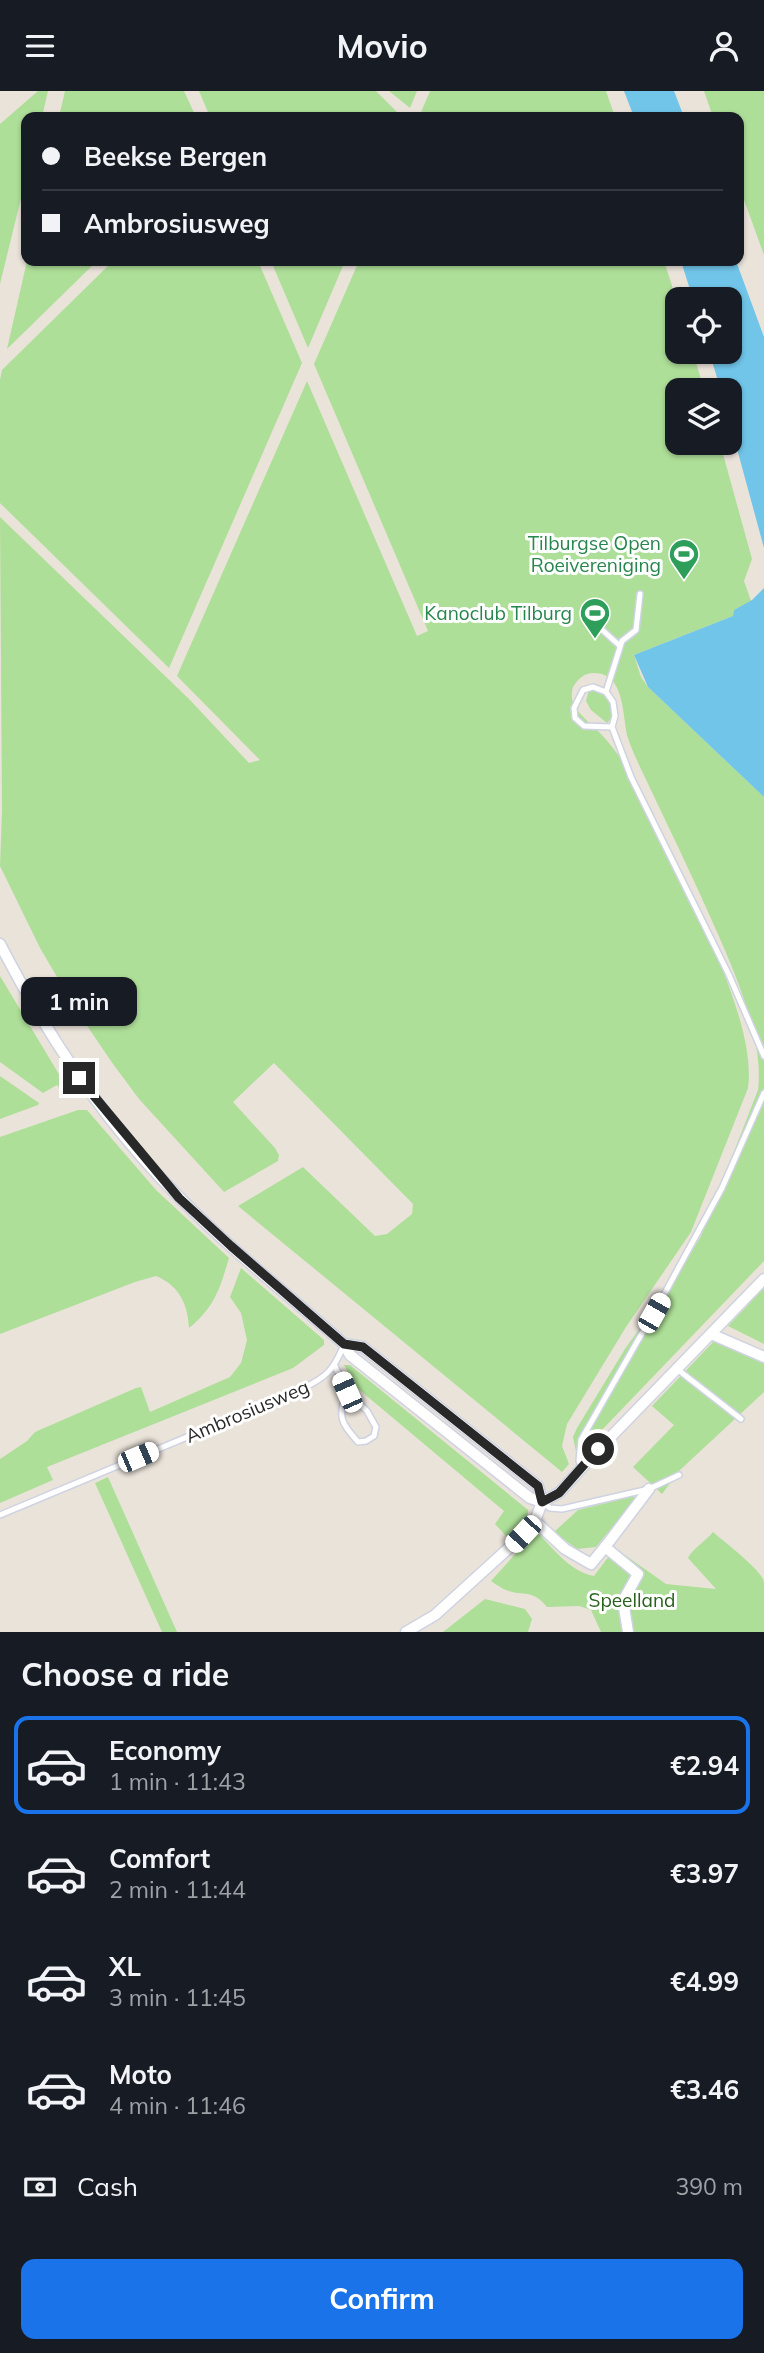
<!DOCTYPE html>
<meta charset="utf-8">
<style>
body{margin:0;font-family:Mulish,sans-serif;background:#242831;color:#f1f3f6;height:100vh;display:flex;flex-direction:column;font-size:26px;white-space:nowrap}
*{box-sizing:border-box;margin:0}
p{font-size:23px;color:#9ea1a6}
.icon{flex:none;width:38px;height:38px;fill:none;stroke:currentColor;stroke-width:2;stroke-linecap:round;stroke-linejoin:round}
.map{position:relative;height:1541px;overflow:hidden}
.panel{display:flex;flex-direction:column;background:#171b24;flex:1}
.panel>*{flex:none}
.top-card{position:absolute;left:21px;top:21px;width:723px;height:154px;border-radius:14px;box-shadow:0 2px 5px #0004;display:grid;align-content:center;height:154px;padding:0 21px;background:#171b24}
.tools{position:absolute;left:665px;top:196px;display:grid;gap:14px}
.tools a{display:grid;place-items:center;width:77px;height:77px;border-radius:14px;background:#171b24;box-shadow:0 2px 5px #0004;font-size:35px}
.end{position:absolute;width:32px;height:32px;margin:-16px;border:9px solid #282828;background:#fff;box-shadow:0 0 0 4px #fff}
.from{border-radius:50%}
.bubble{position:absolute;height:49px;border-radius:14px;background:#171b24;box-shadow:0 2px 5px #0004;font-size:23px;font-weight:700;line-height:49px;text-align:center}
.car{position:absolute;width:21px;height:42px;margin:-21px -10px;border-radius:9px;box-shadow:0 0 5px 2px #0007;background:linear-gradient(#fff 24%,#345 0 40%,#fff 0 76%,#345 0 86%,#fff 0)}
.top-card b{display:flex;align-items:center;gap:24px;height:66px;font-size:26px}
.top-card b+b{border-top:2px solid #363941}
.top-card i{width:18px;height:18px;background:#f1f3f6}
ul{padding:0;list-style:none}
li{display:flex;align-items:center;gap:21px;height:98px;margin:0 14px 10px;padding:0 7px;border:4px solid transparent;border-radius:14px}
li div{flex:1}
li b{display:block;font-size:26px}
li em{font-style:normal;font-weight:700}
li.active{border-color:#1a73e8}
li>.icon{width:63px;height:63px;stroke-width:1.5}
h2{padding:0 21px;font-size:32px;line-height:84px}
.pay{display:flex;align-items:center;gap:18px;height:77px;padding:0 21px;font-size:26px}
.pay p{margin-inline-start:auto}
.button{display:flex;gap:14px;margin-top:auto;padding:14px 21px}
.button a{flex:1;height:80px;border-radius:14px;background:#1a73e8;color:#fff;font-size:28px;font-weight:700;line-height:80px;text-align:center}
header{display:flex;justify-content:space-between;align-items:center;height:91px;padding:0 21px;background:#171b24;font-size:32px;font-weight:700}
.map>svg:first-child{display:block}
.green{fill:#aedf98}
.water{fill:#70c5e9}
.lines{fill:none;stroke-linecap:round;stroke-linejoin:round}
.lane-casing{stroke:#cfd2e1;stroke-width:8}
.street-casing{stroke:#cfd2e1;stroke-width:13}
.lane{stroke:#fff;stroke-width:5}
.street{stroke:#fff;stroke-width:10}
.route{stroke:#282828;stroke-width:9}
.labels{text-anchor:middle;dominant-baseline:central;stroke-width:6;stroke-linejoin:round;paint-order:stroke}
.leisure-label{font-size:19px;fill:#27864d;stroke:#fff;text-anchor:end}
.street-label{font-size:19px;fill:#282828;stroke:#fff}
.park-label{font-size:19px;fill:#28611c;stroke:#fff}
</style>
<header><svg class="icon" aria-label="menu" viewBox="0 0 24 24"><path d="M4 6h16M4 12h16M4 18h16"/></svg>Movio<svg class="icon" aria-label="person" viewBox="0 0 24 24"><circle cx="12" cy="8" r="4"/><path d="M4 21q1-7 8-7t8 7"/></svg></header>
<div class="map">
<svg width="764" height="1541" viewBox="0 0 764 1541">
<rect width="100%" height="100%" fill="#eae3da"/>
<g class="green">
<path d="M 38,0 L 48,0 L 42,26 L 26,26 L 26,87 L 0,193 L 0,33 Z"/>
<path d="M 65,0 L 184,0 L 196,26 L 59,26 Z"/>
<path d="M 199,0 L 376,0 L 402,26 L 210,26 Z"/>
<path d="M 389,0 L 417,0 L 410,17 Z"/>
<path d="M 430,0 L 606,0 L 615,26 L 419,26 Z"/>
<path d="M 704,0 L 764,0 L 764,164 L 739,95 L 738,26 L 713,26 Z"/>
<path d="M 27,170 L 97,170 L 7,258 Z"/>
<path d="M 113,170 L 258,170 L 302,272 L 169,577 L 0,412 L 0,289 L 2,279 Z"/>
<path d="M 271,170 L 345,170 L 308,257 Z"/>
<path d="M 359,170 L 664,170 L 677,210 L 677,261 L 693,261 L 704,299 L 677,299 L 677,352 L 720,352 L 752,468 L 744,490 L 751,510 L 734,519 L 733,525 L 634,564 L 641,586 L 648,596 L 764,706 L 764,1170 L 577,1365 L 573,1346 L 577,1337 L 625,1258 L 679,1182 L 701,1145 L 758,999 C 764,949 737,887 717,841 C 693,786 666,731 640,676 C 636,667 631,657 628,647 C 622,626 626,582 594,582 C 584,582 578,588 573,596 C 566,617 589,629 601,643 C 612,655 624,671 633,685 C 646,707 656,734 667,758 C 695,817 757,933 748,997 L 691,1141 L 626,1236 L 567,1333 L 562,1355 L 569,1373 L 562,1381 L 238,1115 L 303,1076 L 375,1145 L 387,1143 L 412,1123 L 413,1113 L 274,972 L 233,1011 L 275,1057 L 279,1064 L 278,1070 L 224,1101 L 139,1008 L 113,973 L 77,920 L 40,857 L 0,775 L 2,720 L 0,426 L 189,608 L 249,672 L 260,669 L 177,585 L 307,290 L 417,545 L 428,540 L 314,273 Z"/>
<path d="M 605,598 C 615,606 616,624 607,632 L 591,619 L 586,610 L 589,599 Z"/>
<path d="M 0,885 L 63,990 L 61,999 L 57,994 L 43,1002 L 0,971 Z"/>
<path d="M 0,985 L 39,1012 L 38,1014 L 0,1028 Z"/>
<path d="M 78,1019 L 87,1019 L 156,1099 L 229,1167 C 220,1197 215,1216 189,1237 C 188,1214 179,1194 156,1185 L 135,1191 L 0,1243 L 0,1046 Z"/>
<path d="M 241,1177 L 324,1249 L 324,1254 L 293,1277 L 47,1376 L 53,1389 L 0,1412 L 0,1368 L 27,1350 L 35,1341 L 136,1297 L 141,1296 L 150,1321 L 230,1286 L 241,1272 L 247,1249 L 241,1222 L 230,1206 Z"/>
<path d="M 764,1197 L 764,1253 L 728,1235 Z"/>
<path d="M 717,1247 L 764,1271 L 764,1301 L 680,1379 L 662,1403 L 633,1376 L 674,1334 L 652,1315 Z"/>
<path d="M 344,1274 L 350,1274 L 528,1419 L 528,1425 L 507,1446 L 495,1433 L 504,1420 L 356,1296 Z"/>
<path d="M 108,1386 L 177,1541 L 162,1541 L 95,1392 Z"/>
<path d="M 634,1405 L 636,1407 L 596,1456 L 577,1458 L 554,1441 L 578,1419 Z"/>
<path d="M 536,1440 C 552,1456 570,1481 594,1485 L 615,1457 L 666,1493 L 716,1498 L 688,1467 C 692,1458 706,1450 713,1441 C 724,1451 762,1479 764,1491 C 764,1506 764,1525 764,1541 L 601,1541 L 591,1519 L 579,1515 L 547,1516 C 532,1497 521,1506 506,1499 C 501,1497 496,1493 491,1490 Z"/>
<path d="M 485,1508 L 525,1518 L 532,1528 L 528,1541 L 443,1541 Z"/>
</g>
<g class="water">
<path d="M 624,0 L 674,0 L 684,26 L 634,26 Z"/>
<path d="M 681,170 L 736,170 L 764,246 L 764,457 L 730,332 L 730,299 L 721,299 L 709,261 L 730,261 L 730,208 L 693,208 Z"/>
<path d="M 764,497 L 764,706 L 648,596 L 634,564 L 733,525 L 734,519 L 752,509 Z"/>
</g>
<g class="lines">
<g class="lane-casing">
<g id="lane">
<path d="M 588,526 L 620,555"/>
<path d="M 606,601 L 622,550 L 636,539 L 640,503"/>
<path d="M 612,636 L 584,635 L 575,627 L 574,617 L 583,599 L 593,596 L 606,601 L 613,611 L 615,625 L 612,636 L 631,686 L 729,884 L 764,965"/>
<path d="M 335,1275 L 347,1301 L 367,1320 L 376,1336 L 374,1345 L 366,1350 L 358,1351 C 341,1331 337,1327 347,1301"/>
<path d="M 677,1278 L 741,1328"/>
<path d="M 582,1376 L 579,1370 L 581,1349 L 661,1209 L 722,1097 L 764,1002"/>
<path d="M 542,1411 L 550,1417 L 562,1418 L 649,1398 L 679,1384"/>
<path d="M 0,1424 L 302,1298 C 326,1286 333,1280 343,1256"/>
</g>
</g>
<g class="street-casing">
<g id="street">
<path d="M 0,853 C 47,944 108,1036 181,1108 C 232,1160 290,1205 344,1253 L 350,1264 L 530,1407 L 542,1411"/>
<path d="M 711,1243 L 764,1266"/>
<path d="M 344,1253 L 363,1256 L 538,1395 L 542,1411"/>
<path d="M 542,1411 L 559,1402 L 599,1358 L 764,1188"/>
<path d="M 535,1430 L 565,1458 L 591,1473 L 605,1456 L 638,1483 L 623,1510 L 628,1541"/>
<path d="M 605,1456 L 649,1398"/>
<path d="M 406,1541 L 435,1524 L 511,1455 L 535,1430 L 542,1411"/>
</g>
</g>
<use href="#lane" class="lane"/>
<use href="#street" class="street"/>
</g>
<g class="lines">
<path class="route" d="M 79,987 L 179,1107 L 231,1155 L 344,1253 L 363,1256 L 538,1395 L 542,1411 L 559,1402 L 598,1358"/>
</g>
<defs>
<g id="stadium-pin" transform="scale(1.575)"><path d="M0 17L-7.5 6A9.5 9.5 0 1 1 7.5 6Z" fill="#2e9e5b" stroke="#fff"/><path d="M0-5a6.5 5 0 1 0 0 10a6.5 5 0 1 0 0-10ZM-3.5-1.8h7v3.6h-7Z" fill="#fff"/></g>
</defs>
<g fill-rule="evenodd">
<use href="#stadium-pin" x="684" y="463"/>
<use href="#stadium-pin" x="595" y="522"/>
</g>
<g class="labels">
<g class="leisure-label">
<text x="661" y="452">Tilburgse Open<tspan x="661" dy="22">Roeivereniging</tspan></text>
<text x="572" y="522">Kanoclub Tilburg</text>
</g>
<g class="street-label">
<text transform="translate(247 1320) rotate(-23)">Ambrosiusweg</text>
</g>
<g class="park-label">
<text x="632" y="1509">Speelland</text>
</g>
</g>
</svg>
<div class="tools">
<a><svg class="icon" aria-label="locate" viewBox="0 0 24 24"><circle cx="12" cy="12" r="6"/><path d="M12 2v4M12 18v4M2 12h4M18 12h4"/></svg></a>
<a><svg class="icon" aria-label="layers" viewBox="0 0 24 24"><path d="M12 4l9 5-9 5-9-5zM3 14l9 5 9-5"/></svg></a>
</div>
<i class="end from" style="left:598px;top:1358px"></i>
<i class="end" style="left:79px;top:987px"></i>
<div class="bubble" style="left:21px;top:886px;width:116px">1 min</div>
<i class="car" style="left:654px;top:1222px;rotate:30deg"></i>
<i class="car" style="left:347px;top:1301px;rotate:336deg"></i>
<i class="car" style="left:138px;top:1366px;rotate:67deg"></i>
<i class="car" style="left:523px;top:1443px;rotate:223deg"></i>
<div class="top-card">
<b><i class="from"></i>Beekse Bergen</b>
<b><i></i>Ambrosiusweg</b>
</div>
</div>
<section class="panel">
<h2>Choose a ride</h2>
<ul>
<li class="active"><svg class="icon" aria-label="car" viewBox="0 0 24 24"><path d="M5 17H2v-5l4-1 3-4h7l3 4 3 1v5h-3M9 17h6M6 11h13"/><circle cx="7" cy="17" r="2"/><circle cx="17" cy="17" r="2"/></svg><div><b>Economy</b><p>1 min · 11:43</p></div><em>€2.94</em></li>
<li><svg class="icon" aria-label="car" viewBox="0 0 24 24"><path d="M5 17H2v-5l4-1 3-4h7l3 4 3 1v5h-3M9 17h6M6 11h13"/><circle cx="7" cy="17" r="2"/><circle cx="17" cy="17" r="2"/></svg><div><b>Comfort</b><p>2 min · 11:44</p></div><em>€3.97</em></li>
<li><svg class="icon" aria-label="car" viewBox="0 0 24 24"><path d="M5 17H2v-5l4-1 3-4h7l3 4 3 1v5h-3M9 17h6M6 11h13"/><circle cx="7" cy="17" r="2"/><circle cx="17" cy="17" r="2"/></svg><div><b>XL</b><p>3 min · 11:45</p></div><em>€4.99</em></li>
<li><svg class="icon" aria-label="car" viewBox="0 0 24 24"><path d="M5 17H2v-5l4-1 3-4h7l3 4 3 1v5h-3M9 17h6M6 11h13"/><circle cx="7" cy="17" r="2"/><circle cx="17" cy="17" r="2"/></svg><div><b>Moto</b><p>4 min · 11:46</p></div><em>€3.46</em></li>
</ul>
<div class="pay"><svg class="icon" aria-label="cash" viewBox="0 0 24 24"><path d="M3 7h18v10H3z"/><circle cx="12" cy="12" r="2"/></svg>Cash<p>390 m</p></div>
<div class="button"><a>Confirm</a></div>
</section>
